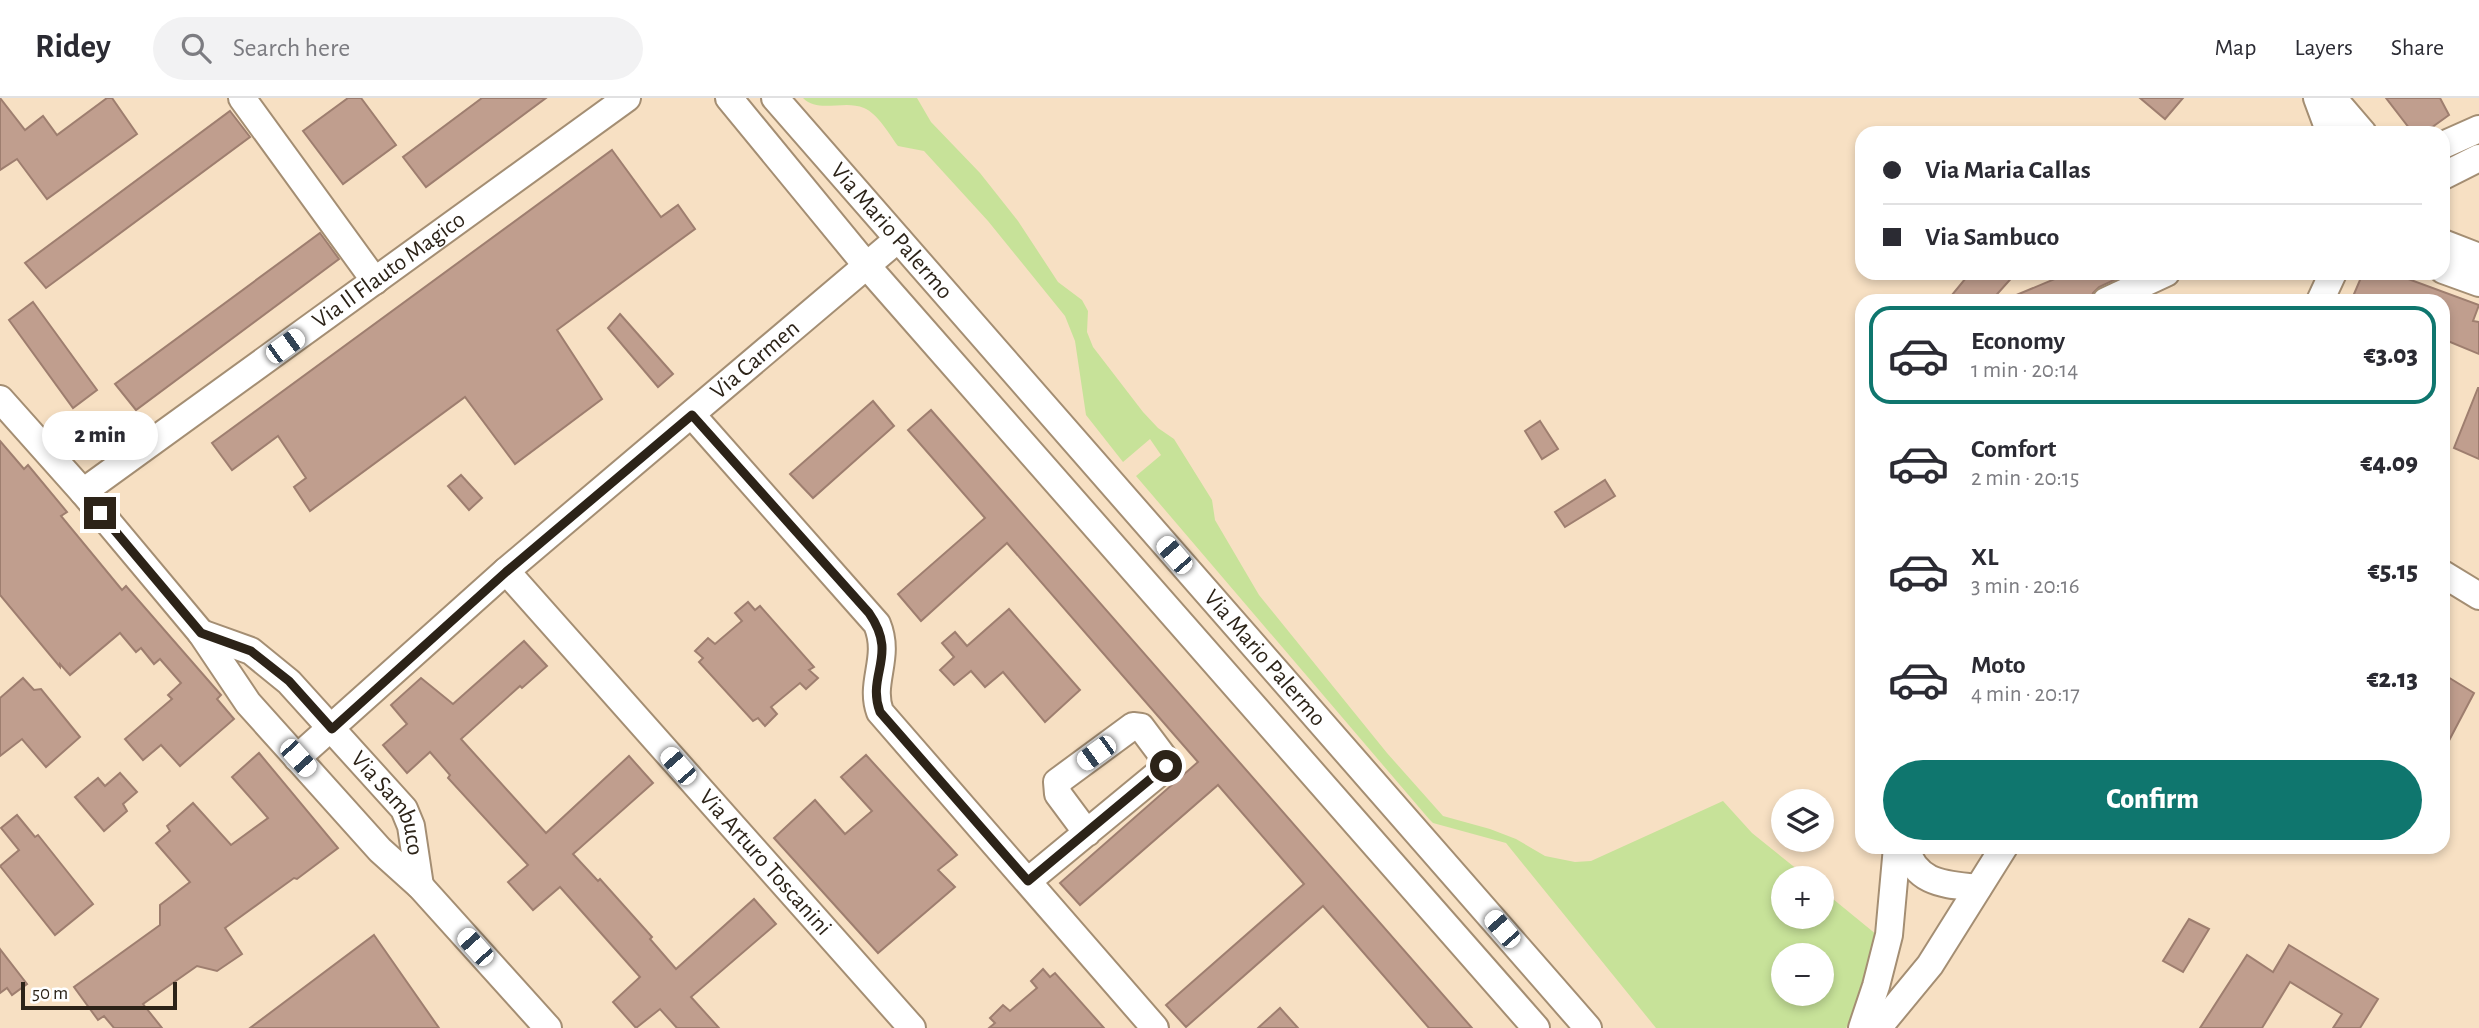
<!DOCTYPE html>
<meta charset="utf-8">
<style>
body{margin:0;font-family:"Alegreya Sans",sans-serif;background:#f2f2f3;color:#2b2b33;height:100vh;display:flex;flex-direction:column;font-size:26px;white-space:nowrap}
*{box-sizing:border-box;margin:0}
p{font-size:23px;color:#7c7c81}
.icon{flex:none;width:38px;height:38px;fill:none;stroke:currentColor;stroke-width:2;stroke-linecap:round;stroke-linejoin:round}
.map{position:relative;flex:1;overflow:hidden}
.side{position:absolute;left:1855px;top:196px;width:595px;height:560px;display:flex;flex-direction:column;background:#fff;border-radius:21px;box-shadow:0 4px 10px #0003}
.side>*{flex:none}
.top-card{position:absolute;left:1855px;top:28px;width:595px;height:154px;border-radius:21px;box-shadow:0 4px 10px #0003;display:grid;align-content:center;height:154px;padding:0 28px;background:#fff}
.tools{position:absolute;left:1771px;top:691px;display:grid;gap:14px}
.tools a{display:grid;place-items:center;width:63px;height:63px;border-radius:50%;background:#fff;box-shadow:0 4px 10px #0003;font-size:35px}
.scale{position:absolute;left:21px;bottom:18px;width:156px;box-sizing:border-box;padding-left:7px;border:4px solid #2c2318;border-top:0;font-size:19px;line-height:24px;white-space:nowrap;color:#2c2318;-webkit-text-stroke:5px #fff;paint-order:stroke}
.end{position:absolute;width:32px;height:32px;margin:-16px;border:9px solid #2c2318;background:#fff;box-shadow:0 0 0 4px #fff}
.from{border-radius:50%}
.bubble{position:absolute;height:49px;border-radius:24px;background:#fff;box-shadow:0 4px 10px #0003;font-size:23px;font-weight:800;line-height:49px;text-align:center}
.car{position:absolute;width:21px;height:42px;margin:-21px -10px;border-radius:9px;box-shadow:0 0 5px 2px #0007;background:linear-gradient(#fff 24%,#345 0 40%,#fff 0 76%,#345 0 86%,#fff 0)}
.top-card b{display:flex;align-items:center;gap:24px;height:66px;font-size:26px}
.top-card b+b{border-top:2px solid #e1e1e2}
.top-card i{width:18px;height:18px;background:#2b2b33}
ul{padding:12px 0 0;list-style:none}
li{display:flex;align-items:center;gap:21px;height:98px;margin:0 14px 10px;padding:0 14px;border:4px solid transparent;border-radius:21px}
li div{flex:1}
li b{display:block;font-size:26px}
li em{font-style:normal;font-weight:800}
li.selected{border-color:#0f766e}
li>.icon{width:63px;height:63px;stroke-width:1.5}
.primary-button{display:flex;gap:14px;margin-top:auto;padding:14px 28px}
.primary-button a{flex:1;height:80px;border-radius:42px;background:#0f766e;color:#fff;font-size:28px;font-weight:800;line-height:80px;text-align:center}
header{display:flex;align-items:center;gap:42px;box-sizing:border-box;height:98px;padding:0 35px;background:#fff;border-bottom:2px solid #e1e1e2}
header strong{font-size:33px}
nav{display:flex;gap:38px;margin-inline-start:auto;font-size:24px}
.search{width:490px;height:63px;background:#f2f2f3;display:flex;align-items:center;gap:18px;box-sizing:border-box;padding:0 24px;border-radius:38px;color:#7c7c81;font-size:26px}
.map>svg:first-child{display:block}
.green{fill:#c7e299;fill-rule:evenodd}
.building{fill:#c09e8e;stroke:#9e7e6f;stroke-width:2}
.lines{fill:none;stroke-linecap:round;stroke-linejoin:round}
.minor-casing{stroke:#a48e73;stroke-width:30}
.minor{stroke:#fff;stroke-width:26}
.route{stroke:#2c2318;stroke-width:9}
.labels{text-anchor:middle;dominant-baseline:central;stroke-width:5;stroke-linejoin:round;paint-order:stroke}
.street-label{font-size:24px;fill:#2c2318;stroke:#fff}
</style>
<header>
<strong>Ridey</strong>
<div class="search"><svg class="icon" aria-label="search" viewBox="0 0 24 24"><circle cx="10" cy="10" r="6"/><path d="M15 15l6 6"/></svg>Search here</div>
<nav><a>Map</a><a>Layers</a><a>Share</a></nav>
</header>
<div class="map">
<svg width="2479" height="930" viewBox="0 0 2479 930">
<rect width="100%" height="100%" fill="#f7e0c3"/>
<path class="green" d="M 803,0 L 917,0 L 931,24 L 980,75 L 1018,123 L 1058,184 L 1082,202 L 1088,213 L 1087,234 L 1093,249 L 1143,314 L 1158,330 L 1174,341 L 1212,402 L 1215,422 L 1259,497 L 1387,655 L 1443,718 L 1490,731 L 1516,741 L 1545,758 L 1575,764 L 1591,763 L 1723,703 L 1752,735 L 1808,780 L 1783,780 L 1783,819 L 1822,819 L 1822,792 L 1877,837 L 1856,911 L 1846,930 L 1656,930 L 1506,745 L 1433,725 L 1429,721 L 1136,378 L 1161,357 L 1150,341 L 1123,364 L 1086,317 L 1075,243 L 1065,218 L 988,123 L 924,53 L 898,48 C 889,36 878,16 864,10 C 844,1 819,16 803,0 ZM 1783,858 L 1822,858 L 1822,896 L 1783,896 Z"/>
<g class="building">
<path d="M 0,0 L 25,32 L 43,18 L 57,37 L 107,0 L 112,0 L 137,36 L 47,101 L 17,61 L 0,72 Z"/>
<path d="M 348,0 L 361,0 L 396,47 L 343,86 L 303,33 Z"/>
<path d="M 482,0 L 546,0 L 426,89 L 403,59 Z"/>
<path d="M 2140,0 L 2183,0 L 2165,21 Z"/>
<path d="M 2386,0 L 2440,0 L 2449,17 L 2424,35 L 2413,35 Z"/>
<path d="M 230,13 L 250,39 L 46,190 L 25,165 Z"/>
<path d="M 612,52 L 661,119 L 678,107 L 695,131 L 557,232 L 602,301 L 515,366 L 465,299 L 310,413 L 294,389 L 306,380 L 278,338 L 232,372 L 212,345 Z"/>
<path d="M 320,135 L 339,161 L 136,312 L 115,286 Z"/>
<path d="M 1970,175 L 2016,175 L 1991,203 L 1947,203 Z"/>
<path d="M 2069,175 L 2129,175 L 2099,189 L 2093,195 L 2090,203 L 2002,203 Z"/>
<path d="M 2363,175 L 2392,175 L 2479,207 L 2473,223 L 2479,224 L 2479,256 L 2443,241 L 2443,203 L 2351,203 Z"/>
<path d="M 33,204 L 97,292 L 73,310 L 9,222 Z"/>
<path d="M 620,216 L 673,276 L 658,289 L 608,230 Z"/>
<path d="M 2478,290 L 2479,290 L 2479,361 L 2454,350 Z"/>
<path d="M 873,303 L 894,328 L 813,400 L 790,376 Z"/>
<path d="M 931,312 L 1472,930 L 1429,930 L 1323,808 L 1186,929 L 1166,907 L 1304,786 L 1218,687 L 1080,807 L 1060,785 L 1198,664 L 1007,445 L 921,523 L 898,496 L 985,420 L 908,332 Z"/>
<path d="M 1540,323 L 1558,351 L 1542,361 L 1525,333 Z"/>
<path d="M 0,343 L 24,371 L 28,367 L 67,414 L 61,418 L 122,492 L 126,488 L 221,597 L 217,601 L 234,621 L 180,668 L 161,647 L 143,662 L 125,641 L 172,601 L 168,597 L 181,585 L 160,561 L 154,566 L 141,550 L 136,554 L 120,535 L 70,577 L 60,566 L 60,569 L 0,497 Z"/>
<path d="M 461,377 L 482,400 L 469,412 L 448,388 Z"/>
<path d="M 1605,382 L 1615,398 L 1565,429 L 1555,414 Z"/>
<path d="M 748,504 L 755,512 L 760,508 L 814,569 L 809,572 L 818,580 L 806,591 L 800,585 L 771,609 L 777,616 L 765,628 L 758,620 L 753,623 L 699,564 L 703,560 L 695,553 L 708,540 L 715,546 L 742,523 L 735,515 Z"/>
<path d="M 1009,511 L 1080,592 L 1045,624 L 1003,574 L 985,589 L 971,573 L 954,587 L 940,572 L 954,559 L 942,545 L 955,534 L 967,548 Z"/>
<path d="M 524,543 L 547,568 L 522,590 L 520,588 L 461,641 L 546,735 L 629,658 L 653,685 L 573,756 L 598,783 L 600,781 L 652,839 L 650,841 L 676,871 L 754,801 L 776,826 L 691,899 L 719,930 L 677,930 L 660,911 L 636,930 L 613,904 L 640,879 L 560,789 L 533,812 L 508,784 L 528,767 L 448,680 L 450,677 L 430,654 L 407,675 L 383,647 L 407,626 L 391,607 L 421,580 L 453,606 Z"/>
<path d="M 2443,576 L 2474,595 L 2443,654 Z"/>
<path d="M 23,580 L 34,592 L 41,591 L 80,639 L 46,669 L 22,641 L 0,658 L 0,600 Z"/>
<path d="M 259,655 L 338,750 L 297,781 L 294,780 L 225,830 L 242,856 L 217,873 L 197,868 L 143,906 L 162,930 L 114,930 L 104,918 L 98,922 L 74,889 L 160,827 L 160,807 L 190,784 L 156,745 L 170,733 L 167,728 L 193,705 L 231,747 L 268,720 L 232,679 Z"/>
<path d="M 866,657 L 957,757 L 938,772 L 955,789 L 878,855 L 774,740 L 815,702 L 845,736 L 872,713 L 841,679 Z"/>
<path d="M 120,675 L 137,694 L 123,706 L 127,713 L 104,733 L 75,699 L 98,680 L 105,688 Z"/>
<path d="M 17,717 L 35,739 L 38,737 L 93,806 L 55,837 L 0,768 L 19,752 L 1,730 Z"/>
<path d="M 2189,821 L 2209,831 L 2183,874 L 2163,863 Z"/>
<path d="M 374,837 L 439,930 L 250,930 Z"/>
<path d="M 2289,847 L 2378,901 L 2360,930 L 2333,930 L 2342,916 L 2290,884 L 2262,930 L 2200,930 L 2247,857 L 2273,874 Z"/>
<path d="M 0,851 L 27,886 L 12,897 L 7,890 L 0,895 Z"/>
<path d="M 1043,871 L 1050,879 L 1055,875 L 1104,930 L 989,930 L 995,925 L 990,920 L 1003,907 L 1010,913 L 1037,890 L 1031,883 Z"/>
<path d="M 1280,910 L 1298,930 L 1258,930 Z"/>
</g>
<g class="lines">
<g class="minor-casing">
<g id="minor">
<path d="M 242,0 L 375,183"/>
<path d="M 729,0 L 867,168 L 1536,930"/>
<path id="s1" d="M 775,0 L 1588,930"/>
<path d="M 2317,0 L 2330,35"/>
<path d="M 2333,0 L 2363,35"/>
<path d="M 2443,47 L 2479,31"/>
<path d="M 2443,78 L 2479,60"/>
<path d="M 2443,145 L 2479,159"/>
<path d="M 2443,172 L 2479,185"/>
<path d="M 2106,203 L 2166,175"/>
<path d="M 2320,203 L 2333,175"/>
<path d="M 0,301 L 83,394 L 201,535 L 248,605 L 380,752 L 420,788 L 548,930"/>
<path d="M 692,317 L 877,526 C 891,560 869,584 880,614 L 1155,930"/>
<path id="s2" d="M 83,394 L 627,0"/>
<path id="s3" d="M 506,473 L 912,930"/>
<path d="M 2443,476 L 2479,498"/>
<path id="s4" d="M 201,535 L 251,553 L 289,584 L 404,711 L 411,728 L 420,788"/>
<path id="s5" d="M 297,660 L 506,473 L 898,141"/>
<path d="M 1905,749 C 1917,787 1945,786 1978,790"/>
<path d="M 1028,783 L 1165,670 L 1165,661 L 1141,629 L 1133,628 L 1057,684 L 1058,696 L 1087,735"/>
<path d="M 1862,930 L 1876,888 L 1889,837 L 1897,749"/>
<path d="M 1878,930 L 1930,867 L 2004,749"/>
</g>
</g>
<use href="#minor" class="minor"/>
</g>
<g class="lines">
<path class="route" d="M 100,415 L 201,535 L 251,553 L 289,583 L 332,631 L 506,474 L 692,317 L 869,515 C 899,558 866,576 880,614 L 1028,783 L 1166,668"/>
</g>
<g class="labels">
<g class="street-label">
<text stroke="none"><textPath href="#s1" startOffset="177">Via Mario Palermo</textPath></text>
<text stroke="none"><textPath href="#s2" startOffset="378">Via Il Flauto Magico</textPath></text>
<text stroke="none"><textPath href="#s5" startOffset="607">Via Carmen</textPath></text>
<text stroke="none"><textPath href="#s1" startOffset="744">Via Mario Palermo</textPath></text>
<text stroke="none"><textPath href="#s4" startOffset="261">Via Sambuco</textPath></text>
<text stroke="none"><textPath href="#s3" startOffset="390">Via Arturo Toscanini</textPath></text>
</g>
</g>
</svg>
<div class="tools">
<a><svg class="icon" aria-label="layers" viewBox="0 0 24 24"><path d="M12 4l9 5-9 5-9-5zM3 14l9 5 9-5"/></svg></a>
<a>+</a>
<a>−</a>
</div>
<div class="scale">50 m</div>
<i class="end from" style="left:1166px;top:668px"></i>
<i class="end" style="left:100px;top:415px"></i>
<div class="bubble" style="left:42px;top:313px;width:116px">2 min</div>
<i class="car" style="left:285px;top:248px;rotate:54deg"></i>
<i class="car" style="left:1174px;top:457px;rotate:319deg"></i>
<i class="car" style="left:1096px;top:655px;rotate:234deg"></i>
<i class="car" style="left:298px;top:660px;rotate:138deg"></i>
<i class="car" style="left:678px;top:668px;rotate:319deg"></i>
<i class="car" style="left:1502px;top:831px;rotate:319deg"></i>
<i class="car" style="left:475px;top:849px;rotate:318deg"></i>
<div class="top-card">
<b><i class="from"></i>Via Maria Callas</b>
<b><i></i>Via Sambuco</b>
</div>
<section class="side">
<ul>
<li class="selected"><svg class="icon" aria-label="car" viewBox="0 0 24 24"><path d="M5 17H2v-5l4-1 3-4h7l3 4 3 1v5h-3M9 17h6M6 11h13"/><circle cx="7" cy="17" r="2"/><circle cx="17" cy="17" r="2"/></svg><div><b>Economy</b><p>1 min · 20:14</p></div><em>€3.03</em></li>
<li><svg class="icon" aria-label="car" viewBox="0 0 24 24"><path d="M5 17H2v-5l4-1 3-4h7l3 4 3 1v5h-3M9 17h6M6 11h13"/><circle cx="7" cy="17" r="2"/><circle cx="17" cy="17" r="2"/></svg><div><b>Comfort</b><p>2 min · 20:15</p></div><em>€4.09</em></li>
<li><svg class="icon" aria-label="car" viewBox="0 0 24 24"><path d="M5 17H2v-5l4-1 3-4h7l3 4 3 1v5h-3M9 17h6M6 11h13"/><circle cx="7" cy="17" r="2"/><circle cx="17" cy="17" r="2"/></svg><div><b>XL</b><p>3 min · 20:16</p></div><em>€5.15</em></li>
<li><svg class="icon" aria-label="car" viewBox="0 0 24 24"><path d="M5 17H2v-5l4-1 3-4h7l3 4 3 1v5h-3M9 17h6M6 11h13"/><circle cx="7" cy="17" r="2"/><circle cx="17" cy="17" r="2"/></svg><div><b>Moto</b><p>4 min · 20:17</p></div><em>€2.13</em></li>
</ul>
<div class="primary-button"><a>Confirm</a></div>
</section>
</div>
